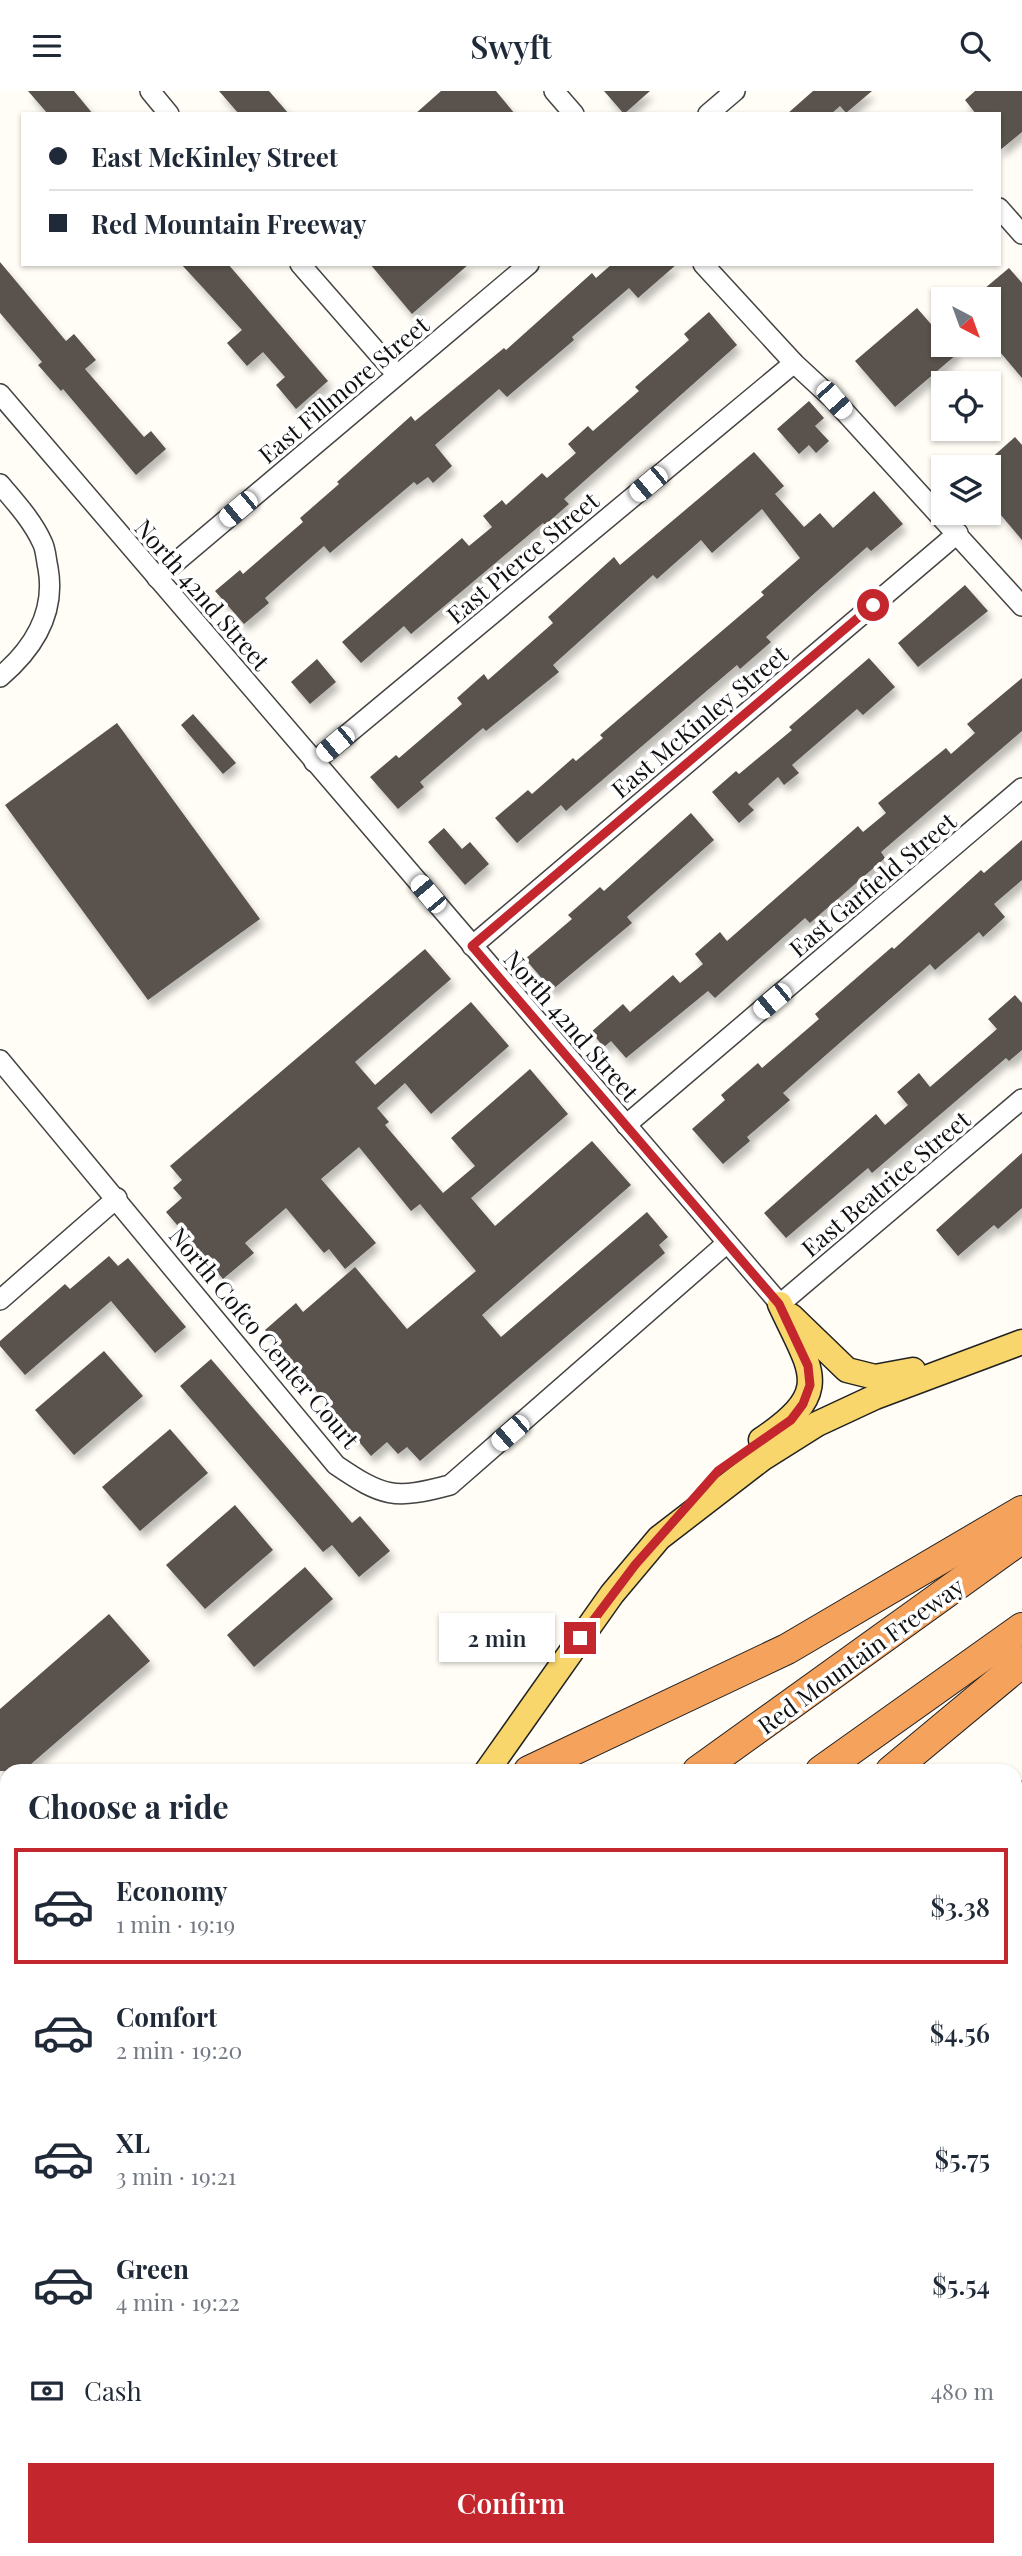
<!DOCTYPE html>
<meta charset="utf-8">
<style>
body{margin:0;font-family:"Playfair Display",serif;background:#f6f6f7;color:#1f2937;height:100vh;display:flex;flex-direction:column;font-size:26px;white-space:nowrap}
*{box-sizing:border-box;margin:0}
p{font-size:23px;color:#747a83}
.icon{flex:none;width:38px;height:38px;fill:none;stroke:currentColor;stroke-width:2;stroke-linecap:round;stroke-linejoin:round}
.map{position:relative;flex:1;overflow:hidden}
.drawer{position:absolute;left:0px;top:1673px;width:1022px;height:793px;display:flex;flex-direction:column;background:#fff;border-radius:21px 21px 0 0;box-shadow:0 2px 5px #0004}
.drawer>*{flex:none}
.banner{position:absolute;left:21px;top:21px;width:980px;height:154px;border-radius:0px;box-shadow:0 2px 5px #0004;display:grid;align-content:center;height:154px;padding:0 28px;background:#fff}
.needle{width:46px;rotate:139deg}
.controls{position:absolute;left:931px;top:196px;display:grid;gap:14px}
.controls a{display:grid;place-items:center;width:70px;height:70px;border-radius:0px;background:#fff;box-shadow:0 2px 5px #0004;font-size:35px}
.end{position:absolute;width:32px;height:32px;margin:-16px;border:9px solid #c4262e;background:#fff;box-shadow:0 0 0 4px #fff}
.from{border-radius:50%}
.bubble{position:absolute;height:49px;border-radius:0px;background:#fff;box-shadow:0 2px 5px #0004;font-size:23px;font-weight:600;line-height:49px;text-align:center}
.car{position:absolute;width:21px;height:42px;margin:-21px -10px;border-radius:9px;box-shadow:0 0 5px 2px #0007;background:linear-gradient(#fff 24%,#345 0 40%,#fff 0 76%,#345 0 86%,#fff 0)}
.banner b{display:flex;align-items:center;gap:24px;height:66px;font-size:26px}
.banner b+b{border-top:2px solid #e0e1e3}
.banner i{width:18px;height:18px;background:#1f2937}
ul{padding:0;list-style:none}
li{display:flex;align-items:center;gap:21px;height:116px;margin:0 14px 10px;padding:0 14px;border:4px solid transparent;border-radius:0px}
li div{flex:1}
li b{display:block;font-size:26px}
li em{font-style:normal;font-weight:600}
li.selected{border-color:#c4262e}
li>.icon{width:63px;height:63px;stroke-width:1.5}
h2{padding:0 28px;font-size:32px;line-height:84px}
.pay{display:flex;align-items:center;gap:18px;height:77px;padding:0 28px;font-size:26px}
.pay p{margin-inline-start:auto}
.primary-button{display:flex;gap:14px;margin-top:auto;padding:14px 28px}
.primary-button a{flex:1;height:80px;border-radius:0px;background:#c4262e;color:#fff;font-size:28px;font-weight:600;line-height:80px;text-align:center}
header{display:flex;justify-content:space-between;align-items:center;height:91px;padding:0 28px;background:#fff;font-size:32px;font-weight:600}
.map>svg:first-child{display:block}
.green{fill:#d5ebbd}
.sand{fill:#fbeec1}
.pitch{fill:#e6f2cf}
.lines{fill:none;stroke-linecap:round;stroke-linejoin:round}
.stream{stroke:#3f96cf;stroke-width:6}
.building{fill:#5a524d;filter:url(#shadow)}
.minor-casing{stroke:#444;stroke-width:22}
.major-casing{stroke:#222;stroke-width:27}
.highway-casing{stroke:#222;stroke-width:32}
.minor{stroke:#fff;stroke-width:19}
.major{stroke:#f9d66b;stroke-width:24}
.highway{stroke:#f5a25d;stroke-width:30}
.route{stroke:#c4262e;stroke-width:9}
.labels{text-anchor:middle;dominant-baseline:central;stroke-width:7;stroke-linejoin:round;paint-order:stroke}
.street-label{font-size:24px;fill:#111;stroke:#fff}
</style>
<header><svg class="icon" aria-label="menu" viewBox="0 0 24 24"><path d="M4 6h16M4 12h16M4 18h16"/></svg>Swyft<svg class="icon" aria-label="search" viewBox="0 0 24 24"><circle cx="10" cy="10" r="6"/><path d="M15 15l6 6"/></svg></header>
<div class="map">
<svg width="1022" height="2465" viewBox="0 0 1022 2465">
<defs>
<filter id="shadow"><feDropShadow dx="4" dy="7" stdDeviation="3.5" flood-color="#0004"/></filter>
</defs>
<rect width="100%" height="100%" fill="#fffdf5"/>
<path class="green" d="M 1022,2119 L 1022,2359 L 1015,2365 L 1015,2125 Z"/>
<g class="sand">
<path d="M 7,2294 L 7,2366 L 0,2373 L 0,2299 Z"/>
<path d="M 7,2416 L 7,2459 L 118,2459 L 112,2465 L 0,2465 L 0,2423 Z"/>
<path d="M 250,2459 L 302,2459 L 303,2465 L 250,2465 Z"/>
</g>
<path class="pitch" d="M 1022,2190 L 1022,2323 L 1015,2329 L 1015,2196 Z"/>
<g class="lines">
<path class="stream" d="M 1015,1754 L 1018,1752"/>
</g>
<g class="building">
<path d="M 28,0 L 74,0 L 93,23 L 48,23 Z"/>
<path d="M 219,0 L 269,0 L 289,23 L 239,23 Z"/>
<path d="M 441,0 L 496,0 L 515,23 L 415,23 Z"/>
<path d="M 604,0 L 650,0 L 624,23 Z"/>
<path d="M 813,0 L 872,0 L 846,22 L 840,15 L 831,23 L 787,23 Z"/>
<path d="M 975,0 L 1022,0 L 1022,41 L 999,60 L 999,23 L 976,23 L 965,9 Z"/>
<path d="M 0,171 L 66,250 L 74,243 L 96,269 L 85,278 L 144,346 L 151,340 L 166,358 L 136,384 L 63,298 L 61,300 L 38,274 L 42,271 L 0,222 Z"/>
<path d="M 181,173 L 228,173 L 328,290 L 296,318 L 276,294 L 285,286 L 263,261 L 247,275 L 227,252 L 242,239 Z"/>
<path d="M 370,173 L 469,173 L 412,223 Z"/>
<path d="M 612,173 L 677,173 L 638,207 L 629,197 L 572,246 L 574,249 L 507,306 L 499,298 L 435,354 L 452,375 L 433,392 L 428,386 L 417,394 L 414,391 L 330,462 L 324,455 L 265,507 L 269,512 L 244,533 L 215,500 L 240,479 L 243,483 L 303,431 L 300,427 L 339,393 L 337,391 L 411,325 L 415,330 L 504,257 L 506,259 L 592,182 L 596,187 Z"/>
<path d="M 1009,177 L 1022,192 L 1022,287 L 989,248 L 989,208 L 972,208 Z"/>
<path d="M 917,217 L 943,247 L 943,254 L 949,254 L 957,263 L 895,316 L 855,270 Z"/>
<path d="M 709,221 L 737,254 L 564,408 L 569,413 L 545,434 L 543,432 L 411,543 L 404,535 L 361,572 L 342,551 L 462,447 L 469,455 L 492,436 L 483,425 L 502,409 L 506,414 L 542,382 L 547,387 L 576,362 L 568,353 L 588,335 L 593,340 L 639,300 L 635,296 L 689,249 L 684,243 Z"/>
<path d="M 809,310 L 824,327 L 815,335 L 829,350 L 816,362 L 809,354 L 799,363 L 777,338 Z"/>
<path d="M 1015,346 L 1022,354 L 1022,449 L 989,410 L 989,369 Z"/>
<path d="M 754,361 L 784,395 L 775,403 L 804,436 L 820,422 L 833,437 L 874,400 L 903,433 L 871,460 L 867,456 L 817,500 L 766,546 L 771,551 L 740,578 L 737,574 L 566,720 L 561,714 L 517,752 L 495,727 L 528,699 L 532,703 L 573,667 L 576,670 L 603,647 L 600,644 L 764,504 L 761,501 L 800,467 L 762,418 L 712,462 L 701,449 L 657,488 L 653,484 L 553,574 L 559,581 L 486,640 L 483,637 L 420,691 L 424,696 L 398,718 L 370,686 L 396,664 L 399,667 L 462,613 L 457,607 L 484,583 L 488,589 L 553,532 L 548,526 L 614,466 L 620,474 Z"/>
<path d="M 965,494 L 988,520 L 918,576 L 898,552 Z"/>
<path d="M 869,567 L 895,596 L 863,624 L 857,618 L 792,674 L 799,682 L 784,694 L 778,686 L 748,713 L 754,719 L 739,732 L 712,701 L 736,680 L 739,683 L 792,639 L 789,636 Z"/>
<path d="M 317,568 L 336,591 L 310,613 L 291,591 Z"/>
<path d="M 1022,587 L 1022,640 L 881,761 L 885,767 L 810,832 L 805,827 L 715,907 L 708,900 L 626,967 L 611,950 L 604,956 L 591,941 L 623,913 L 630,921 L 673,884 L 680,892 L 703,873 L 695,863 L 720,841 L 727,850 L 858,735 L 863,741 L 886,722 L 878,712 L 946,657 L 951,663 L 975,642 L 967,633 Z"/>
<path d="M 193,623 L 236,672 L 223,683 L 181,634 Z"/>
<path d="M 117,632 L 260,828 L 148,909 L 5,714 Z"/>
<path d="M 691,722 L 714,749 L 627,826 L 632,832 L 552,899 L 525,868 L 572,828 L 568,824 L 600,796 L 604,800 Z"/>
<path d="M 444,737 L 462,758 L 470,751 L 489,773 L 465,794 L 428,751 Z"/>
<path d="M 1022,749 L 1022,789 L 994,813 L 1005,826 L 983,846 L 979,841 L 935,879 L 930,873 L 827,963 L 783,1002 L 790,1009 L 747,1046 L 750,1050 L 723,1073 L 692,1038 L 725,1009 L 721,1004 L 758,972 L 762,977 L 819,928 L 815,923 L 892,856 L 894,858 L 981,779 L 984,782 Z"/>
<path d="M 425,858 L 451,888 L 355,971 L 375,994 L 471,911 L 509,955 L 431,1023 L 405,992 L 377,1017 L 389,1031 L 385,1034 L 443,1102 L 475,1075 L 451,1047 L 530,978 L 568,1023 L 471,1107 L 495,1135 L 592,1050 L 631,1094 L 482,1224 L 501,1246 L 647,1121 L 668,1146 L 659,1154 L 665,1162 L 420,1370 L 407,1356 L 398,1363 L 387,1351 L 371,1365 L 265,1239 L 296,1212 L 303,1221 L 355,1176 L 407,1238 L 476,1180 L 420,1113 L 411,1120 L 359,1056 L 321,1088 L 376,1152 L 345,1178 L 329,1158 L 324,1162 L 286,1117 L 245,1152 L 254,1162 L 223,1188 L 166,1121 L 182,1107 L 173,1097 L 182,1089 L 170,1075 Z"/>
<path d="M 1015,904 L 1022,912 L 1022,959 L 1009,970 L 1006,967 L 872,1082 L 868,1077 L 786,1147 L 764,1122 L 876,1023 L 885,1034 L 908,1014 L 897,1001 L 919,982 L 930,996 L 997,938 L 988,928 Z"/>
<path d="M 1022,1062 L 1022,1117 L 998,1138 L 994,1134 L 958,1165 L 936,1139 Z"/>
<path d="M 109,1165 L 118,1175 L 128,1167 L 186,1236 L 155,1262 L 111,1210 L 25,1284 L 0,1255 L 0,1250 L 65,1193 L 70,1198 Z"/>
<path d="M 104,1260 L 143,1305 L 74,1364 L 35,1319 Z"/>
<path d="M 211,1268 L 352,1432 L 360,1425 L 390,1460 L 359,1486 L 332,1454 L 323,1461 L 180,1295 Z"/>
<path d="M 170,1338 L 208,1382 L 140,1440 L 102,1396 Z"/>
<path d="M 235,1414 L 273,1459 L 205,1518 L 166,1474 Z"/>
<path d="M 305,1476 L 333,1508 L 254,1576 L 227,1544 Z"/>
<path d="M 109,1523 L 150,1570 L 23,1680 L 0,1680 L 0,1618 Z"/>
</g>
<g class="lines">
<g class="minor-casing">
<g id="minor">
<path d="M 150,0 L 169,23"/>
<path d="M 554,0 L 574,23"/>
<path d="M 708,23 L 735,0"/>
<path d="M 999,117 L 1022,143"/>
<path d="M 300,173 L 397,284"/>
<path d="M 703,173 L 794,272 L 834,309 L 1022,515"/>
<path d="M 0,303 L 780,1213 L 1022,1008"/>
<path d="M 0,393 C 15,411 32,429 42,451 C 46,458 46,469 48,477 C 56,522 33,558 0,586"/>
<path d="M 157,487 L 529,173"/>
<path d="M 314,671 L 794,272"/>
<path d="M 472,855 L 958,442"/>
<path d="M 0,969 L 336,1374 C 383,1406 394,1409 450,1394 L 727,1152"/>
<path d="M 626,1034 L 1022,697"/>
<path d="M 0,1209 L 117,1107"/>
</g>
</g>
<g class="major-casing">
<g id="major">
<path d="M 791,1225 L 847,1279 L 875,1286 L 913,1279"/>
<path d="M 761,1349 C 834,1300 812,1282 780,1213"/>
<path d="M 487,1680 L 612,1503 L 659,1447 L 763,1367 L 817,1333 L 875,1306 L 1022,1251"/>
<path d="M 1015,1708 L 1022,1703"/>
<path d="M 0,2036 L 7,2044"/>
<path d="M 439,2459 L 444,2465"/>
</g>
</g>
<g class="highway-casing">
<g id="highway">
<path d="M 529,1680 L 787,1558 L 1022,1420"/>
<path d="M 698,1680 L 1022,1447"/>
<path d="M 821,1680 L 1022,1537"/>
<path d="M 891,1680 L 1022,1571"/>
<path d="M 0,1919 L 7,1915"/>
<path d="M 0,1944 L 7,1940"/>
<path d="M 0,2124 L 7,2124"/>
<path d="M 0,2179 L 7,2174"/>
<path d="M 0,2267 L 7,2262"/>
<path d="M 0,2390 L 7,2383"/>
<path d="M 362,2459 L 369,2465"/>
<path d="M 133,2465 L 139,2459"/>
<path d="M 164,2465 L 170,2459"/>
</g>
</g>
<use href="#minor" class="minor"/>
<use href="#major" class="major"/>
<use href="#highway" class="highway"/>
</g>
<g class="lines">
<path class="route" d="M 580,1547 L 635,1474 L 718,1380 L 791,1329 L 803,1313 L 810,1294 L 808,1275 L 779,1213 L 472,855 L 873,514"/>
</g>
<g class="labels">
<g class="street-label">
<text transform="translate(343 298) rotate(-40)">East Fillmore Street</text>
<text transform="translate(522 466) rotate(-40)">East Pierce Street</text>
<text transform="translate(203 503) rotate(49)">North 42nd Street</text>
<text transform="translate(699 630) rotate(-40)">East McKinley Street</text>
<text transform="translate(872 793) rotate(-40)">East Garfield Street</text>
<text transform="translate(572 934) rotate(49)">North 42nd Street</text>
<text transform="translate(885 1092) rotate(-40)">East Beatrice Street</text>
<text transform="translate(265 1246) rotate(50)">North Cofco Center Court</text>
<text transform="translate(860 1564) rotate(-36)">Red Mountain Freeway</text>
</g>
</g>
</svg>
<div class="controls">
<a><svg class="needle" viewBox="-14 -14 28 28"><path d="M0-13l5 13h-10z" fill="#e53935"/><path d="M0 13l5-13h-10z" fill="#747a83"/></svg></a>
<a><svg class="icon" aria-label="locate" viewBox="0 0 24 24"><circle cx="12" cy="12" r="6"/><path d="M12 2v4M12 18v4M2 12h4M18 12h4"/></svg></a>
<a><svg class="icon" aria-label="layers" viewBox="0 0 24 24"><path d="M12 4l9 5-9 5-9-5zM3 14l9 5 9-5"/></svg></a>
</div>
<i class="end from" style="left:873px;top:514px"></i>
<i class="end" style="left:580px;top:1547px"></i>
<div class="bubble" style="left:439px;top:1522px;width:116px">2 min</div>
<i class="car" style="left:834px;top:309px;rotate:138deg"></i>
<i class="car" style="left:648px;top:393px;rotate:230deg"></i>
<i class="car" style="left:238px;top:418px;rotate:230deg"></i>
<i class="car" style="left:335px;top:653px;rotate:230deg"></i>
<i class="car" style="left:428px;top:803px;rotate:320deg"></i>
<i class="car" style="left:772px;top:910px;rotate:230deg"></i>
<i class="car" style="left:510px;top:1342px;rotate:229deg"></i>
<div class="banner">
<b><i class="from"></i>East McKinley Street</b>
<b><i></i>Red Mountain Freeway</b>
</div>
<section class="drawer">
<h2>Choose a ride</h2>
<ul>
<li class="selected"><svg class="icon" aria-label="car" viewBox="0 0 24 24"><path d="M5 17H2v-5l4-1 3-4h7l3 4 3 1v5h-3M9 17h6M6 11h13"/><circle cx="7" cy="17" r="2"/><circle cx="17" cy="17" r="2"/></svg><div><b>Economy</b><p>1 min · 19:19</p></div><em>$3.38</em></li>
<li><svg class="icon" aria-label="car" viewBox="0 0 24 24"><path d="M5 17H2v-5l4-1 3-4h7l3 4 3 1v5h-3M9 17h6M6 11h13"/><circle cx="7" cy="17" r="2"/><circle cx="17" cy="17" r="2"/></svg><div><b>Comfort</b><p>2 min · 19:20</p></div><em>$4.56</em></li>
<li><svg class="icon" aria-label="car" viewBox="0 0 24 24"><path d="M5 17H2v-5l4-1 3-4h7l3 4 3 1v5h-3M9 17h6M6 11h13"/><circle cx="7" cy="17" r="2"/><circle cx="17" cy="17" r="2"/></svg><div><b>XL</b><p>3 min · 19:21</p></div><em>$5.75</em></li>
<li><svg class="icon" aria-label="car" viewBox="0 0 24 24"><path d="M5 17H2v-5l4-1 3-4h7l3 4 3 1v5h-3M9 17h6M6 11h13"/><circle cx="7" cy="17" r="2"/><circle cx="17" cy="17" r="2"/></svg><div><b>Green</b><p>4 min · 19:22</p></div><em>$5.54</em></li>
</ul>
<div class="pay"><svg class="icon" aria-label="cash" viewBox="0 0 24 24"><path d="M3 7h18v10H3z"/><circle cx="12" cy="12" r="2"/></svg>Cash<p>480 m</p></div>
<div class="primary-button"><a>Confirm</a></div>
</section>
</div>
